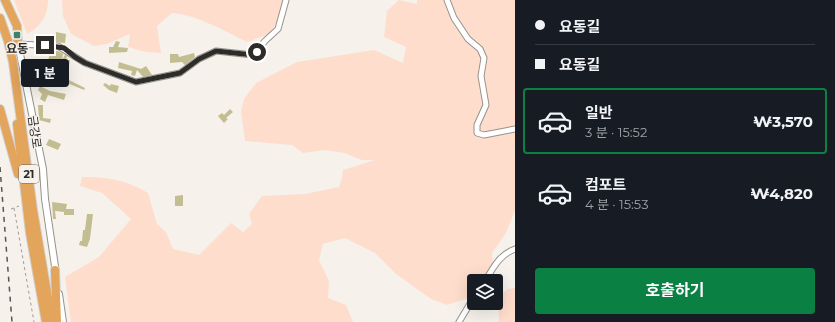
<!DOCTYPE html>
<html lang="ko">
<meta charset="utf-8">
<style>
body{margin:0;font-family:Montserrat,"Noto Sans KR",sans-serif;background:#20242c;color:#f1f3f6;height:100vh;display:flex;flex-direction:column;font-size:15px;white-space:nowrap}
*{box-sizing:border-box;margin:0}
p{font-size:13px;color:#9ea1a6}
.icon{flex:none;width:22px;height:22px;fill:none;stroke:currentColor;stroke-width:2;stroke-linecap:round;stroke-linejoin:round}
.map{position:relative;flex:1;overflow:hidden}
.panel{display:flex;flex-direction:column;background:#171b24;width:320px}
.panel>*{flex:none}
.banner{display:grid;align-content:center;height:88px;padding:0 20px;background:#171b24}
.fabs{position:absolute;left:467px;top:274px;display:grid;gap:8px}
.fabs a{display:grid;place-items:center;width:36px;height:36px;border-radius:4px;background:#171b24;box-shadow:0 4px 16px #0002;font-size:20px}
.end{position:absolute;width:18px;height:18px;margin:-9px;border:5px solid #2d2c29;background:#fff;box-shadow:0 0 0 2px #fff}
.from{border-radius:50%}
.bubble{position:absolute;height:28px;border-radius:4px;background:#171b24;box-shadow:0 4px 16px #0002;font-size:13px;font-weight:700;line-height:28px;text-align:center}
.banner b{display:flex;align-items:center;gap:14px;height:38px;font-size:15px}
.banner b+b{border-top:1px solid #363941}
.banner i{width:10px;height:10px;background:#f1f3f6}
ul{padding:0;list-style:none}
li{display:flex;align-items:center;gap:12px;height:66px;margin:0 8px 6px;padding:0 12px;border:2px solid transparent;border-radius:4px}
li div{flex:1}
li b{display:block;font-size:15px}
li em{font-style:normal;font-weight:700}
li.on{border-color:#0b8043}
li>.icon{width:36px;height:36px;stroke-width:1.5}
.button{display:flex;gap:8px;margin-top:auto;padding:8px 20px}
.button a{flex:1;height:46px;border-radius:4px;background:#0b8043;color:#fff;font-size:16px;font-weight:700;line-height:46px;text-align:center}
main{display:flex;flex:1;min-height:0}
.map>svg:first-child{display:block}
.green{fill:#feddcc}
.building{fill:#c3be91}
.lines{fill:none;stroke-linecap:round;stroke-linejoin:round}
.minor-casing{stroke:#95928c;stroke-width:7}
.tertiary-casing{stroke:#95928c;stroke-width:8}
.trunk-casing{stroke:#d1d1d0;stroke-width:10}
.path{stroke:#9f9c97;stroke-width:1;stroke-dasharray:3 3;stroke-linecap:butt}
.minor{stroke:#fff;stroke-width:5}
.tertiary{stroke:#fff;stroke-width:6}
.trunk{stroke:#e3a45b;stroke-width:8}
.rail{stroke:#575552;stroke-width:1.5;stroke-dasharray:5 5;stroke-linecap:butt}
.route{stroke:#2d2c29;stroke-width:5}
.poi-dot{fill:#3f8071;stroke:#f6f2eb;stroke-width:1.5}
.labels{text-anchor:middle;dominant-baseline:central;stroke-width:3;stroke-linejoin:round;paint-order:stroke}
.shield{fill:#f6f2eb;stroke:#696763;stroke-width:1}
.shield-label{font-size:11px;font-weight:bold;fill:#2d2c29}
.poi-label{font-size:12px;font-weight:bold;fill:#2d2c29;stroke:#f6f2eb}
.street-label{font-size:12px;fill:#2d2c29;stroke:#f6f2eb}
</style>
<main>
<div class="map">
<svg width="515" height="322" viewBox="0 0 515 322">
<rect width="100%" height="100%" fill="#f6f2eb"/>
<g class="green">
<path d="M 14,0 L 48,0 C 48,16 41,26 27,34 Z"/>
<path d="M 62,0 L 285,0 L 281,14 L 270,34 L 247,42 C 222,30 200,16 172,13 L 157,26 L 161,53 L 145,52 L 128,47 L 130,34 L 107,44 L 94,46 L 71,34 L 63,16 Z"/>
<path d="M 399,0 L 417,4 L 417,0 L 515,0 L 515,210 L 506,233 L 492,253 L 493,264 L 483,281 L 474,281 L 474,296 L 447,305 L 431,299 L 396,274 L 375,253 L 345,238 L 323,244 L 319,260 L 329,281 L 328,298 L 346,305 L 353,322 L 71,322 L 65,277 L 99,257 L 131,219 L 102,193 L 80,186 L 82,177 C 108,177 126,180 148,193 L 157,224 L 166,232 L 173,249 L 199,255 L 231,223 L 243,232 L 252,224 L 249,214 L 262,196 L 305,194 L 339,187 L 342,178 L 343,170 L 375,160 L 362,160 L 344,153 L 325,150 L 303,153 L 292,145 L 245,141 L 241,111 L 244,99 L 256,83 L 297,62 L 374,50 L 403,63 L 406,47 L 384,37 L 387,11 Z"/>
<path d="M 515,288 L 515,322 L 499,322 L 498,299 L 507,289 Z"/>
</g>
<g class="building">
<path d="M 56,32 L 66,34 L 65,43 L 55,42 Z"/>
<path d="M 116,41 L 120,42 L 118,47 L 128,48 L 127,52 L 109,53 L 109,47 L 113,47 Z"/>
<path d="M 51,51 L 58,51 L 63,54 L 62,60 L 65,55 L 67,56 L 66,60 L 70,60 L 67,79 L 85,88 L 84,90 L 67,83 L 66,86 L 56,81 L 54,83 L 42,78 Z"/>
<path d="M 194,53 L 195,57 L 185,65 L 182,62 L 170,63 L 170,54 L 178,54 L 179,57 Z"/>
<path d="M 119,62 L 141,69 L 146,66 L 152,75 L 143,77 L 137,70 L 135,76 L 131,75 L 132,71 L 118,68 Z"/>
<path d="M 105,83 L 110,86 L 111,84 L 119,86 L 117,93 L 109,90 L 103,85 Z"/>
<path d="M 40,86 L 50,91 L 66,94 L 64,100 L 48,95 L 45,102 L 40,99 L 42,94 L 38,90 Z"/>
<path d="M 38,105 L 43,105 L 43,120 L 43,118 L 51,119 L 50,123 L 39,120 Z"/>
<path d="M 230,109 L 233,112 L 226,118 L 228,119 L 224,123 L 218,116 L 222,113 L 224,115 Z"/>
<path d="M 49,139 L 61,144 L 58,150 L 46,145 Z"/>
<path d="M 183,195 L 183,206 L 175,206 L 175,196 Z"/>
<path d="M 52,202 L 67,204 L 66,209 L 74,209 L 74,215 L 64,215 L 64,212 L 55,211 L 56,219 L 53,219 Z"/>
<path d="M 87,214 L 93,214 L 90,239 L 87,247 L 79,245 L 80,241 L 82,241 L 83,230 L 85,230 Z"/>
</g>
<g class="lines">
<g class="minor-casing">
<g id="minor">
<path d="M 447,0 L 454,18 L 468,39 L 480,49 L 484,58 L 481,76 L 486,105 L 477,125 L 477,133 L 484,135 L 515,129"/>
<path d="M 18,44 L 58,46 L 85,63 L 136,82 L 180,73 L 199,59 L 216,51 L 253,55 L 265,41 L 278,29 L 286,0"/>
<path d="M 485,281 C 494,267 499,255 515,249"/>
<path d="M 459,322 L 474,297"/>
</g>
</g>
<g class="tertiary-casing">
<g id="tertiary">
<path d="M 18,44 L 43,169 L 45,199 L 56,273"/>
<path d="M 59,294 L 63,322"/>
</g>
</g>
<g class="trunk-casing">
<g id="trunk">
<path d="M 5,0 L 17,26 L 18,44"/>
<path d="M 0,18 L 8,41 L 13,62 L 33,210 L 52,322"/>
<path d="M 0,109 L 18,174"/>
<path d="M 17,124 L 30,233 L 46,322"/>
<path d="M 55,270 L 57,322"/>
</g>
</g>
<g class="path">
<path d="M 14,208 L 34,322"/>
<path d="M 11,209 L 19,206"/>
</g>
<use href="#minor" class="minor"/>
<use href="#tertiary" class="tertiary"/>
<use href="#trunk" class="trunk"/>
<path class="rail" d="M 0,167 L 12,322"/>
</g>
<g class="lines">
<path class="route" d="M 45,45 L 64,48 L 75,57 L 85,63 L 136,82 L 180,73 L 199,59 L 216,51 L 253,55 L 257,52"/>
</g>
<rect class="poi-dot" x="13" y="31" width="8" height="8" rx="2"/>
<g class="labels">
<rect class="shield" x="19" y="165" width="20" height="18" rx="3"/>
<g class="shield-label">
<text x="29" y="174">21</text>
</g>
<g class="poi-label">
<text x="17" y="48">요동</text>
</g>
<g class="street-label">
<text transform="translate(35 132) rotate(82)">금강로</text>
</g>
</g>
</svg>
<div class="fabs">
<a><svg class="icon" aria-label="layers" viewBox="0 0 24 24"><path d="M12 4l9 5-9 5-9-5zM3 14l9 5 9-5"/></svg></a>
</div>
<i class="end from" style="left:257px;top:52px"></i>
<i class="end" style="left:45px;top:45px"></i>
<div class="bubble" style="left:21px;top:59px;width:48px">1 분</div>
</div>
<section class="panel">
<div class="banner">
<b><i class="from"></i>요동길</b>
<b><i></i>요동길</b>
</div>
<ul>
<li class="on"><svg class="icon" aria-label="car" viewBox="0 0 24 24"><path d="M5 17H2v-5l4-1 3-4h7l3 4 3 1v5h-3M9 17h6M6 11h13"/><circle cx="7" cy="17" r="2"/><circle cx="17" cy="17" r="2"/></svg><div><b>일반</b><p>3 분 · 15:52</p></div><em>₩3,570</em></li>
<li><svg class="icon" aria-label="car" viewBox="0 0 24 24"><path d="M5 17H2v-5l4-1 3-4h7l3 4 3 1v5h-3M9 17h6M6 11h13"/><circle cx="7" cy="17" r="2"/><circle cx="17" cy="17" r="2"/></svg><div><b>컴포트</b><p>4 분 · 15:53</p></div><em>₩4,820</em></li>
</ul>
<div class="button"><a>호출하기</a></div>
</section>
</main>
